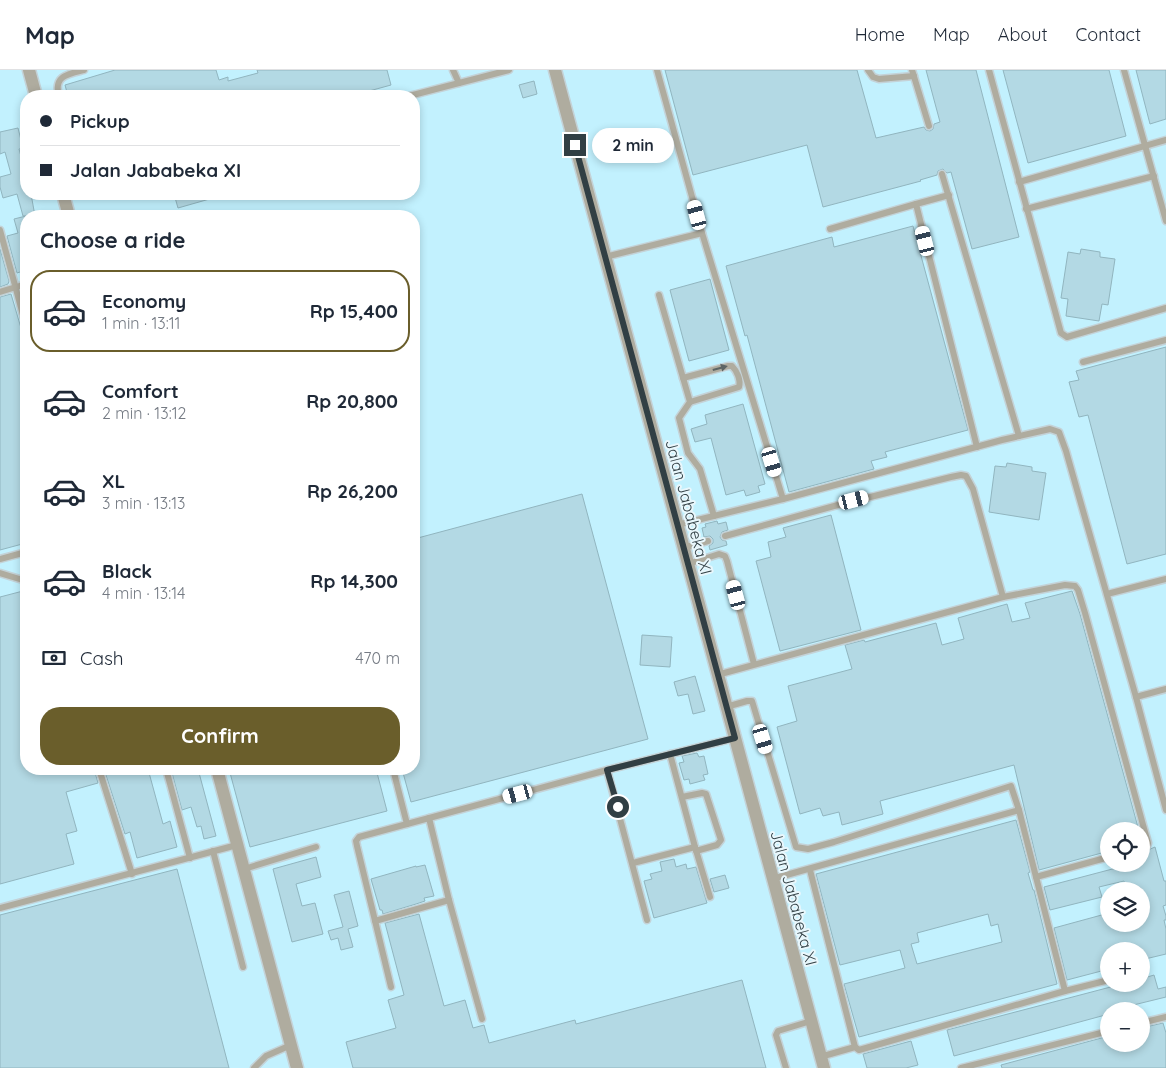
<!DOCTYPE html>
<meta charset="utf-8">
<style>
body{margin:0;font-family:Quicksand,sans-serif;background:#f6f6f7;color:#1f2937;height:100vh;display:flex;flex-direction:column;font-size:19px;white-space:nowrap}
*{box-sizing:border-box;margin:0}
p{font-size:16px;color:#747a83}
.icon{flex:none;width:28px;height:28px;fill:none;stroke:currentColor;stroke-width:2;stroke-linecap:round;stroke-linejoin:round}
.map{position:relative;flex:1;overflow:hidden}
.details{position:absolute;left:20px;top:140px;width:400px;height:565px;display:flex;flex-direction:column;background:#fff;border-radius:20px;box-shadow:0 2px 8px #0003}
.details>*{flex:none}
.guide{position:absolute;left:20px;top:20px;width:400px;height:110px;border-radius:20px;box-shadow:0 2px 8px #0003;display:grid;align-content:center;height:110px;padding:0 20px;background:#fff}
.controls{position:absolute;left:1100px;top:752px;display:grid;gap:10px}
.controls a{display:grid;place-items:center;width:50px;height:50px;border-radius:50%;background:#fff;box-shadow:0 2px 8px #0003;font-size:25px}
.end{position:absolute;width:22px;height:22px;margin:-11px;border:6px solid #313f44;background:#fff;box-shadow:0 0 0 2px #fff}
.from{border-radius:50%}
.bubble{position:absolute;height:35px;border-radius:18px;background:#fff;box-shadow:0 2px 8px #0003;font-size:16px;font-weight:800;line-height:35px;text-align:center}
.car{position:absolute;width:15px;height:30px;margin:-15px -8px;border-radius:6px;box-shadow:0 0 4px 1px #0007;background:linear-gradient(#fff 24%,#345 0 40%,#fff 0 76%,#345 0 86%,#fff 0)}
.guide b{display:flex;align-items:center;gap:18px;height:48px;font-size:19px}
.guide b+b{border-top:1px solid #e0e1e3}
.guide i{width:12px;height:12px;background:#1f2937}
ul{padding:0;list-style:none}
li{display:flex;align-items:center;gap:15px;height:82px;margin:0 10px 8px;padding:0 10px;border:2px solid transparent;border-radius:20px}
li div{flex:1}
li b{display:block;font-size:19px}
li em{font-style:normal;font-weight:800}
li.on{border-color:#6a5e2b}
li>.icon{width:45px;height:45px;stroke-width:1.5}
h2{padding:0 20px;font-size:22px;line-height:60px}
.pay{display:flex;align-items:center;gap:12px;height:55px;padding:0 20px;font-size:19px}
.pay p{margin-inline-start:auto}
.cta{display:flex;gap:10px;margin-top:auto;padding:10px 20px}
.cta a{flex:1;height:58px;border-radius:20px;background:#6a5e2b;color:#fff;font-size:20px;font-weight:800;line-height:58px;text-align:center}
header{display:flex;align-items:center;gap:30px;box-sizing:border-box;height:70px;padding:0 25px;background:#fff;border-bottom:1px solid #e0e1e3}
header strong{font-size:24px}
nav{display:flex;gap:28px;margin-inline-start:auto;font-size:18px}
.map>svg:first-child{display:block}
.built{fill:#c2f1fe;fill-rule:evenodd}
.building{fill:#b3d9e4;stroke:#91b5bf;fill-rule:evenodd}
.lines{fill:none;stroke-linecap:round;stroke-linejoin:round}
.service-casing{stroke:#c4d2d7;stroke-width:9}
.minor-casing{stroke:#c4d2d7;stroke-width:15}
.service{stroke:#afac9f;stroke-width:6}
.minor{stroke:#afac9f;stroke-width:12}
.oneway{fill:#5d6564}
.route{stroke:#313f44;stroke-width:6}
.labels{text-anchor:middle;dominant-baseline:central;stroke-width:4;stroke-linejoin:round;paint-order:stroke}
.street-label{font-size:16px;fill:#313f44;stroke:#e9f7fc}
</style>
<header>
<strong>Map</strong>
<nav><a>Home</a><a>Map</a><a>About</a><a>Contact</a></nav>
</header>
<div class="map">
<svg width="1166" height="998" viewBox="0 0 1166 998">
<rect width="100%" height="100%" fill="#e9f7fc"/>
<path class="built" d="M 0,0 L 1166,0 L 1166,998 L 0,998 ZM 26,26 L 414,26 L 414,124 L 26,124 ZM 26,146 L 414,146 L 414,699 L 26,699 ZM 1109,761 L 1141,761 L 1141,794 L 1109,794 ZM 1109,821 L 1141,821 L 1141,854 L 1109,854 ZM 1109,881 L 1141,881 L 1141,914 L 1109,914 ZM 1109,941 L 1141,941 L 1141,974 L 1109,974 Z"/>
<g class="building">
<path d="M 115,0 L 216,0 L 219,10 L 228,7 L 228,11 L 258,3 L 257,0 L 387,0 L 391,15 L 351,26 L 68,26 L 65,15 Z"/>
<path d="M 665,0 L 857,0 L 876,68 L 924,57 L 926,60 L 930,61 L 933,59 L 934,54 L 940,52 L 926,0 L 976,0 L 1019,167 L 972,179 L 951,102 L 947,103 L 943,99 L 938,101 L 937,105 L 920,110 L 921,111 L 823,137 L 807,75 L 693,105 Z"/>
<path d="M 1003,0 L 1109,0 L 1126,66 L 1028,93 Z"/>
<path d="M 1136,0 L 1166,0 L 1166,49 L 1150,54 Z"/>
<path d="M 534,11 L 537,24 L 523,28 L 519,15 Z"/>
<path d="M 18,58 L 23,78 L 19,79 L 26,105 L 26,124 L 31,124 L 35,146 L 26,146 L 26,200 L 17,203 L 7,166 L 18,163 L 14,149 L 26,146 L 23,146 L 17,124 L 3,128 L 0,117 L 0,107 L 11,104 L 5,82 L 0,84 L 0,62 Z"/>
<path d="M 174,124 L 220,124 L 220,126 L 178,138 Z"/>
<path d="M 913,156 L 968,360 L 885,382 L 887,387 L 871,391 L 874,399 L 789,422 L 747,265 L 745,266 L 726,196 L 832,167 L 834,177 Z"/>
<path d="M 0,179 L 9,211 L 8,214 L 0,217 Z"/>
<path d="M 1081,179 L 1100,182 L 1100,187 L 1115,189 L 1108,235 L 1102,234 L 1099,251 L 1066,246 L 1068,229 L 1061,228 L 1068,182 L 1080,184 Z"/>
<path d="M 710,209 L 729,280 L 689,291 L 670,220 Z"/>
<path d="M 11,224 L 21,258 L 26,261 L 26,264 L 21,264 L 26,283 L 26,473 L 0,480 L 0,227 Z"/>
<path d="M 1166,277 L 1166,484 L 1127,494 L 1088,345 L 1079,347 L 1069,312 L 1079,310 L 1076,301 Z"/>
<path d="M 743,334 L 765,414 L 758,416 L 760,422 L 746,426 L 744,420 L 726,425 L 711,368 L 695,372 L 691,359 L 707,354 L 705,345 Z"/>
<path d="M 1007,393 L 1032,397 L 1032,401 L 1046,403 L 1039,450 L 989,442 L 995,396 L 1006,397 Z"/>
<path d="M 582,424 L 648,669 L 411,732 L 402,699 L 414,699 L 414,469 Z"/>
<path d="M 831,445 L 861,560 L 780,581 L 756,491 L 771,487 L 768,472 L 786,467 L 783,458 Z"/>
<path d="M 717,451 L 718,454 L 726,452 L 728,460 L 722,462 L 720,467 L 722,470 L 726,471 L 727,475 L 710,480 L 709,476 L 713,473 L 713,469 L 710,466 L 704,467 L 702,458 L 706,457 L 705,454 Z"/>
<path d="M 23,521 L 26,532 L 26,553 L 21,555 L 26,574 L 26,699 L 94,699 L 98,713 L 66,722 L 77,761 L 66,764 L 74,794 L 0,814 L 0,527 Z"/>
<path d="M 1072,521 L 1080,544 L 1139,761 L 1109,761 L 1109,781 L 1039,800 L 1014,695 L 880,731 L 883,744 L 842,755 L 839,742 L 823,746 L 820,738 L 800,744 L 777,657 L 797,651 L 788,616 L 852,599 L 845,575 L 864,570 L 865,572 L 936,553 L 942,575 L 964,569 L 958,548 L 1007,534 L 1012,552 L 1030,548 L 1025,533 Z"/>
<path d="M 642,565 L 672,567 L 670,597 L 640,595 Z"/>
<path d="M 695,606 L 705,641 L 693,644 L 688,624 L 678,626 L 674,612 Z"/>
<path d="M 697,683 L 699,687 L 704,686 L 708,704 L 703,705 L 705,710 L 690,714 L 689,709 L 684,710 L 679,693 L 684,692 L 682,686 Z"/>
<path d="M 104,699 L 148,699 L 163,754 L 170,751 L 177,777 L 137,788 L 130,762 L 125,764 Z"/>
<path d="M 171,699 L 198,699 L 216,766 L 204,769 L 201,756 L 197,757 L 191,737 L 182,740 Z"/>
<path d="M 229,699 L 376,699 L 387,741 L 250,777 Z"/>
<path d="M 1016,750 L 1030,802 L 1028,803 L 1033,820 L 1034,820 L 1057,914 L 859,967 L 844,914 L 905,898 L 900,880 L 840,895 L 816,804 ZM 988,844 L 991,856 L 998,854 L 1002,872 L 917,894 L 911,874 L 919,872 L 917,863 Z"/>
<path d="M 1155,777 L 1164,811 L 1166,811 L 1166,835 L 1163,836 L 1166,846 L 1166,850 L 1164,850 L 1166,859 L 1166,884 L 1141,890 L 1141,881 L 1109,881 L 1109,899 L 1067,910 L 1054,858 L 1109,843 L 1109,854 L 1141,854 L 1141,818 L 1126,821 L 1124,811 L 1099,817 L 1102,827 L 1050,840 L 1044,817 L 1120,797 L 1119,794 L 1141,794 L 1141,783 Z"/>
<path d="M 316,787 L 321,807 L 296,814 L 302,836 L 315,833 L 323,864 L 292,872 L 273,799 Z"/>
<path d="M 674,789 L 676,797 L 686,794 L 687,799 L 696,797 L 707,833 L 654,848 L 644,811 L 652,809 L 650,804 L 662,801 L 660,792 Z"/>
<path d="M 425,795 L 434,826 L 424,828 L 425,831 L 416,834 L 383,844 L 382,840 L 380,840 L 371,809 L 416,796 L 416,797 Z"/>
<path d="M 177,799 L 229,998 L 0,998 L 0,845 Z"/>
<path d="M 725,805 L 729,818 L 714,822 L 710,809 Z"/>
<path d="M 349,821 L 358,856 L 348,859 L 353,877 L 341,880 L 338,868 L 331,870 L 328,861 L 343,857 L 334,825 Z"/>
<path d="M 419,844 L 444,936 L 465,930 L 473,958 L 484,955 L 489,973 L 575,950 L 576,954 L 742,910 L 766,998 L 353,998 L 346,972 L 396,958 L 388,930 L 404,925 L 385,853 Z"/>
<path d="M 1154,905 L 1158,919 L 1166,917 L 1166,927 L 1109,941 L 1109,944 L 954,986 L 947,960 L 1122,914 L 1141,914 L 1141,909 Z"/>
<path d="M 1163,953 L 1166,963 L 1166,998 L 1002,998 L 1001,995 L 1109,966 L 1109,974 L 1141,974 L 1141,958 Z"/>
<path d="M 911,971 L 918,995 L 906,998 L 867,998 L 863,984 Z"/>
</g>
<g class="lines">
<g class="service-casing">
<g id="service">
<path d="M 453,0 L 459,13"/>
<path d="M 657,0 L 702,163 L 783,429"/>
<path d="M 868,0 L 873,7 L 879,9 L 914,6"/>
<path d="M 912,0 L 929,56"/>
<path d="M 989,0 L 1061,263 L 1067,267 L 1166,238"/>
<path d="M 1124,0 L 1166,151"/>
<path d="M 59,26 C 53,6 68,4 84,0"/>
<path d="M 409,26 L 509,0"/>
<path d="M 942,104 L 1019,366"/>
<path d="M 1019,112 L 1166,70"/>
<path d="M 949,125 L 916,134 L 977,377"/>
<path d="M 1026,139 L 1154,106"/>
<path d="M 830,159 L 916,134"/>
<path d="M 0,160 L 26,256"/>
<path d="M 605,187 L 702,163"/>
<path d="M 0,222 L 26,214"/>
<path d="M 659,225 L 690,332 L 679,348 L 688,383 L 700,399 L 714,446"/>
<path d="M 1083,292 L 1166,270"/>
<path d="M 683,308 L 728,296 L 732,296 C 737,301 741,310 739,317 L 690,332"/>
<path d="M 677,455 L 783,429 L 1002,370 L 1050,359 L 1059,362 L 1066,381 L 1136,627 L 1166,740"/>
<path d="M 725,466 L 838,435 L 951,407 L 961,405 L 966,406 L 973,419 L 1003,527"/>
<path d="M 683,478 L 708,471"/>
<path d="M 0,489 L 26,482"/>
<path d="M 688,494 L 719,484 L 725,486 L 727,491 L 754,594"/>
<path d="M 0,503 L 26,511"/>
<path d="M 1107,524 L 1166,509"/>
<path d="M 717,605 L 1003,527 L 1065,515 L 1075,516 L 1078,520 L 1085,543 L 1148,773 L 1147,776 L 1141,778"/>
<path d="M 1136,627 L 1166,619"/>
<path d="M 726,637 L 747,631 L 752,631 L 796,777 L 808,779 L 834,772 L 1011,716 L 1019,740 L 1065,921 L 1109,910"/>
<path d="M 670,684 L 695,777 L 710,827"/>
<path d="M 99,699 L 132,804"/>
<path d="M 166,699 L 190,788"/>
<path d="M 393,699 L 407,754"/>
<path d="M 607,700 L 647,850"/>
<path d="M 682,727 L 702,723 L 706,724 L 721,770 L 717,775 L 696,781"/>
<path d="M 429,748 L 449,830 L 482,949"/>
<path d="M 213,781 L 243,897"/>
<path d="M 633,793 L 695,777"/>
<path d="M 244,799 L 316,777"/>
<path d="M 810,800 L 855,977"/>
<path d="M 1036,807 L 1109,787"/>
<path d="M 772,809 L 1019,740"/>
<path d="M 0,838 L 237,775"/>
<path d="M 375,851 L 449,830"/>
<path d="M 391,917 L 357,776 L 356,771 L 359,767 L 607,700 L 735,668"/>
<path d="M 1141,953 L 1166,947"/>
<path d="M 820,987 L 855,977 L 859,980 L 1065,921"/>
<path d="M 254,998 L 266,986 L 291,975"/>
<path d="M 786,998 L 776,965 L 778,961 L 811,951"/>
<path d="M 961,998 L 1109,961"/>
</g>
</g>
<g class="minor-casing">
<g id="minor">
<path d="M 29,0 L 36,26"/>
<path d="M 555,0 L 824,998"/>
<path d="M 63,124 L 69,146"/>
<path d="M 217,699 L 297,998"/>
</g>
</g>
<use href="#service" class="service"/>
<use href="#minor" class="minor"/>
</g>
<defs><path id="oneway-solid" d="M-6-.8H1V-3.2L6.5 0L1 3.2V.8H-6Z" transform="scale(1.25)"/></defs>
<use class="oneway" href="#oneway-solid" transform="translate(720 298) rotate(-15)"/>
<g class="lines">
<path class="route" d="M 575,75 L 735,668 L 607,700 L 618,737"/>
</g>
<g class="labels">
<g class="street-label">
<text transform="translate(689 437) rotate(75)">Jalan Jababeka XI</text>
<text transform="translate(794 828) rotate(75)">Jalan Jababeka XI</text>
</g>
</g>
</svg>
<div class="controls">
<a><svg class="icon" aria-label="locate" viewBox="0 0 24 24"><circle cx="12" cy="12" r="6"/><path d="M12 2v4M12 18v4M2 12h4M18 12h4"/></svg></a>
<a><svg class="icon" aria-label="layers" viewBox="0 0 24 24"><path d="M12 4l9 5-9 5-9-5zM3 14l9 5 9-5"/></svg></a>
<a>+</a>
<a>−</a>
</div>
<i class="end from" style="left:618px;top:737px"></i>
<i class="end" style="left:575px;top:75px"></i>
<div class="bubble" style="left:592px;top:58px;width:82px">2 min</div>
<i class="car" style="left:697px;top:145px;rotate:345deg"></i>
<i class="car" style="left:925px;top:171px;rotate:346deg"></i>
<i class="car" style="left:772px;top:392px;rotate:163deg"></i>
<i class="car" style="left:854px;top:430px;rotate:76deg"></i>
<i class="car" style="left:736px;top:525px;rotate:345deg"></i>
<i class="car" style="left:763px;top:669px;rotate:163deg"></i>
<i class="car" style="left:518px;top:724px;rotate:255deg"></i>
<div class="guide">
<b><i class="from"></i>Pickup</b>
<b><i></i>Jalan Jababeka XI</b>
</div>
<section class="details">
<h2>Choose a ride</h2>
<ul>
<li class="on"><svg class="icon" aria-label="car" viewBox="0 0 24 24"><path d="M5 17H2v-5l4-1 3-4h7l3 4 3 1v5h-3M9 17h6M6 11h13"/><circle cx="7" cy="17" r="2"/><circle cx="17" cy="17" r="2"/></svg><div><b>Economy</b><p>1 min · 13:11</p></div><em>Rp 15,400</em></li>
<li><svg class="icon" aria-label="car" viewBox="0 0 24 24"><path d="M5 17H2v-5l4-1 3-4h7l3 4 3 1v5h-3M9 17h6M6 11h13"/><circle cx="7" cy="17" r="2"/><circle cx="17" cy="17" r="2"/></svg><div><b>Comfort</b><p>2 min · 13:12</p></div><em>Rp 20,800</em></li>
<li><svg class="icon" aria-label="car" viewBox="0 0 24 24"><path d="M5 17H2v-5l4-1 3-4h7l3 4 3 1v5h-3M9 17h6M6 11h13"/><circle cx="7" cy="17" r="2"/><circle cx="17" cy="17" r="2"/></svg><div><b>XL</b><p>3 min · 13:13</p></div><em>Rp 26,200</em></li>
<li><svg class="icon" aria-label="car" viewBox="0 0 24 24"><path d="M5 17H2v-5l4-1 3-4h7l3 4 3 1v5h-3M9 17h6M6 11h13"/><circle cx="7" cy="17" r="2"/><circle cx="17" cy="17" r="2"/></svg><div><b>Black</b><p>4 min · 13:14</p></div><em>Rp 14,300</em></li>
</ul>
<div class="pay"><svg class="icon" aria-label="cash" viewBox="0 0 24 24"><path d="M3 7h18v10H3z"/><circle cx="12" cy="12" r="2"/></svg>Cash<p>470 m</p></div>
<div class="cta"><a>Confirm</a></div>
</section>
</div>
